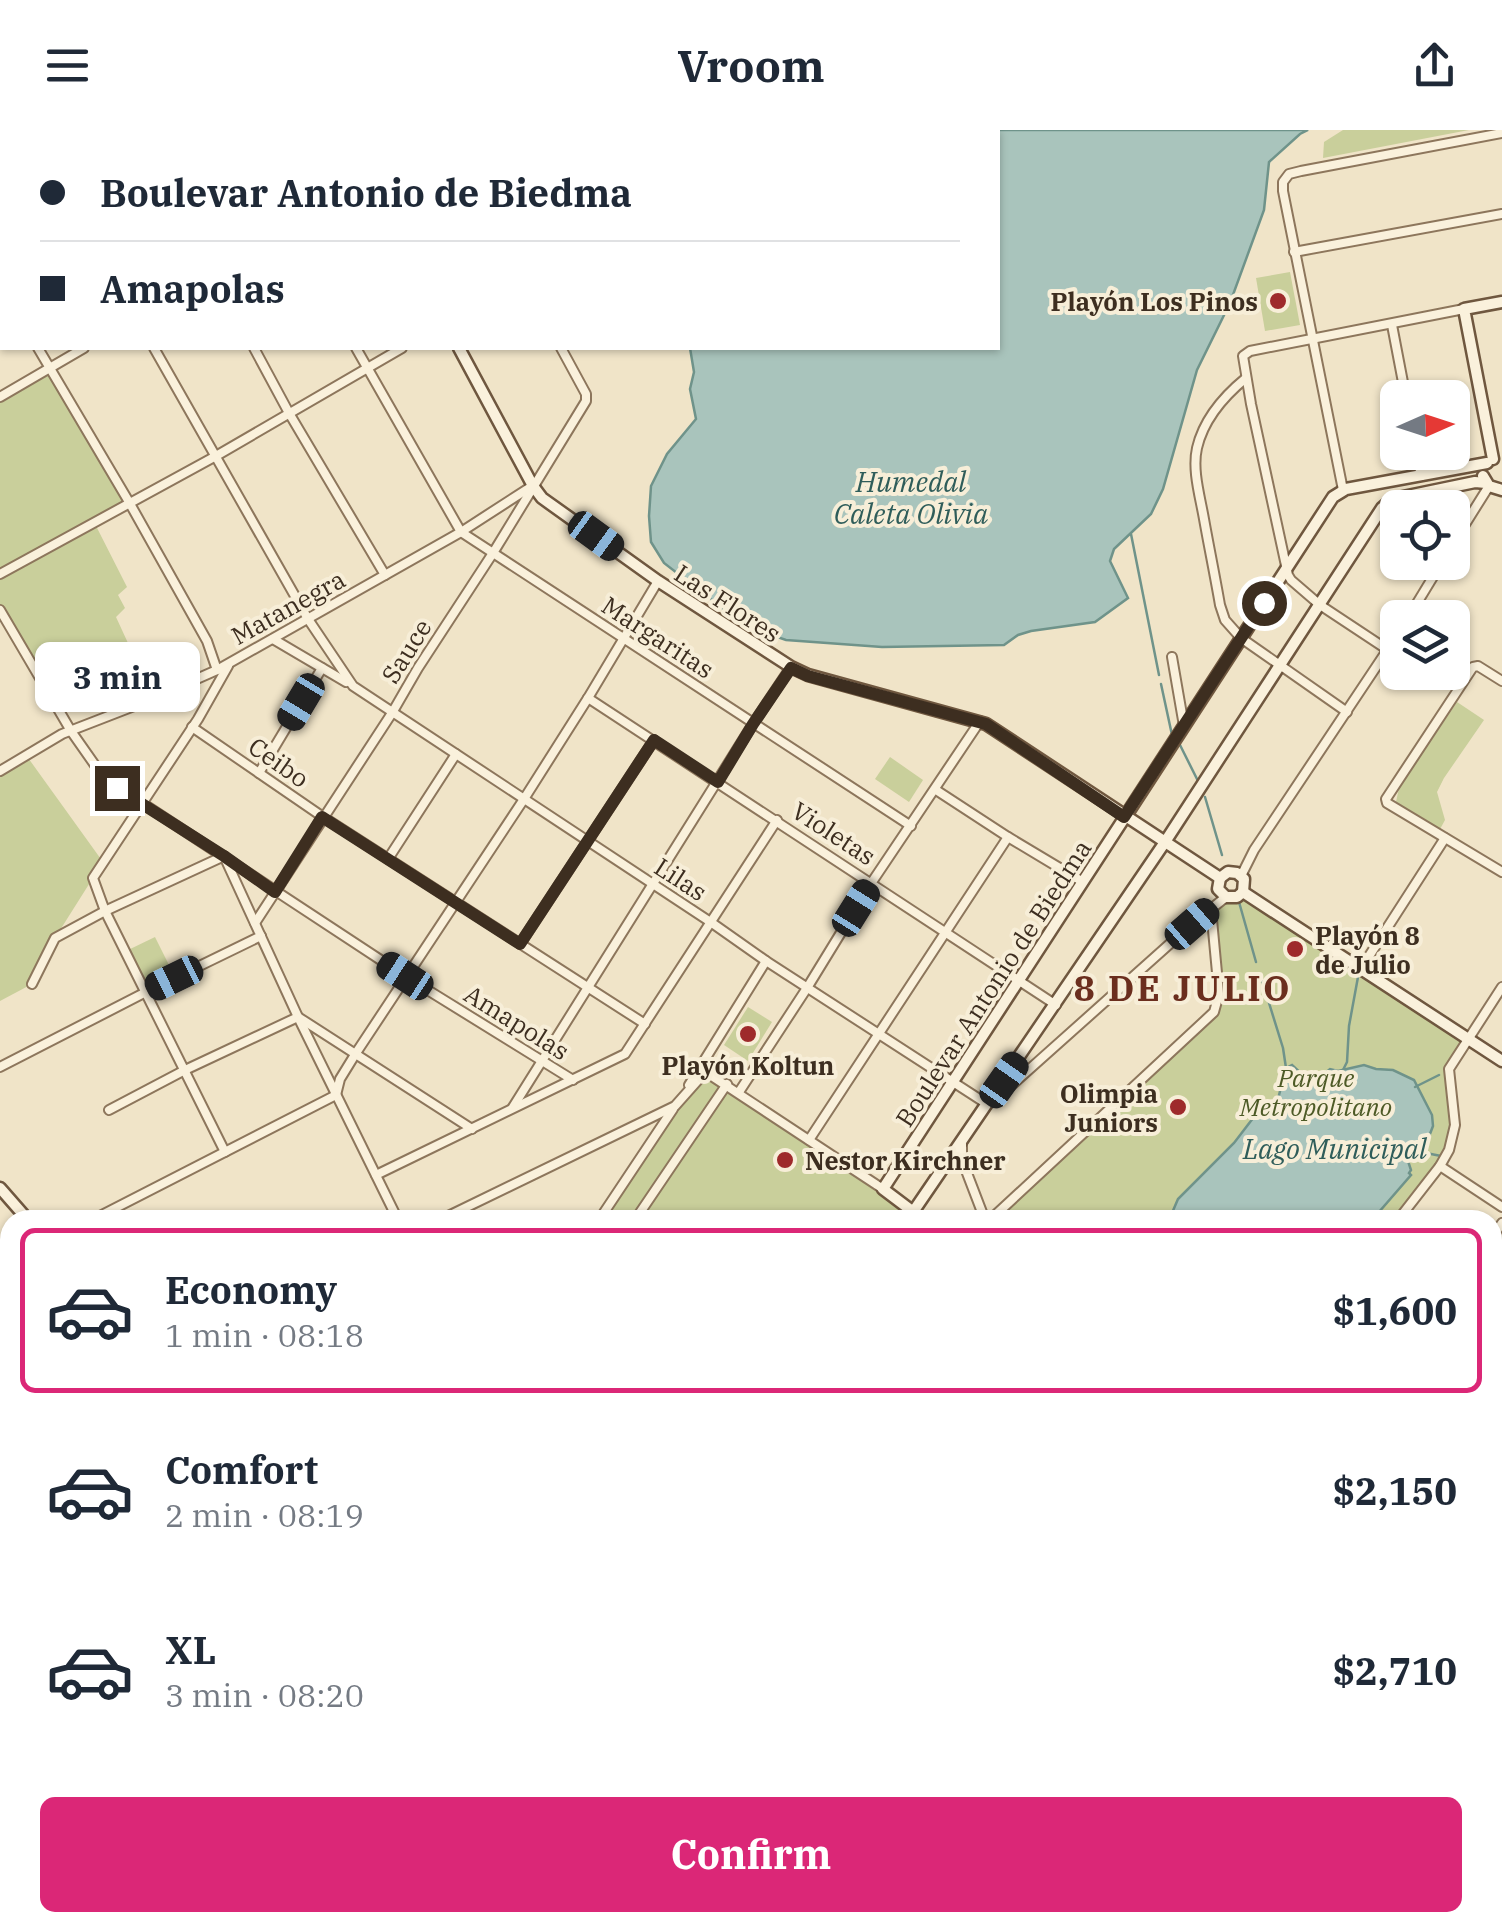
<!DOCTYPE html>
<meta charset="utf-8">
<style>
body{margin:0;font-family:"IBM Plex Serif",serif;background:#f6f6f7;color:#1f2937;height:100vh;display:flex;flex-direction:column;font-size:38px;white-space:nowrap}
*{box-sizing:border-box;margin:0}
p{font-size:32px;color:#747a83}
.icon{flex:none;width:55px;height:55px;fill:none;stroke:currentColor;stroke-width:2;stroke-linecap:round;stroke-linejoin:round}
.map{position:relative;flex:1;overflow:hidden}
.side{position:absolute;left:0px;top:1080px;width:1502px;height:722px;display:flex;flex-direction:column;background:#fff;border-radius:30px 30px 0 0;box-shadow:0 2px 8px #0004}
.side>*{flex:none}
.guide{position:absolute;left:0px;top:0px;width:1000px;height:220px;box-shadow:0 2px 8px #0004;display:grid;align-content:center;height:220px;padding:0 40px;background:#fff}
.needle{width:65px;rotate:87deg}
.buttons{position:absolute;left:1380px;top:250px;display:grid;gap:20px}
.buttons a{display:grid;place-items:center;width:90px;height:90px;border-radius:15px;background:#fff;box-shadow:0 2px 8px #0004;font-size:50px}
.end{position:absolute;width:45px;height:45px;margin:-22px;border:12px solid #3d2e20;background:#fff;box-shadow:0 0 0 5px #fff}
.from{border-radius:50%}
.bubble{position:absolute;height:70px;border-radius:15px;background:#fff;box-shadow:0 2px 8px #0004;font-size:32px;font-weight:700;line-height:70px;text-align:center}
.car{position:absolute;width:30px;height:60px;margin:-30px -15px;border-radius:12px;box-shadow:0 0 8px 2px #0007;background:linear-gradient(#222 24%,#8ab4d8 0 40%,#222 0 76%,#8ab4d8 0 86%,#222 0)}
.guide b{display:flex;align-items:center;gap:35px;height:95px;font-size:38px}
.guide b+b{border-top:2px solid #e0e1e3}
.guide i{width:25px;height:25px;background:#1f2937}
ul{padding:18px 0 0;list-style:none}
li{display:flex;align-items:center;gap:30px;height:165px;margin:0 20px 15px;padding:0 20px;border:5px solid transparent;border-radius:15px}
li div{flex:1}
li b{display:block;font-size:38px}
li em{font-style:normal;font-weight:700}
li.active{border-color:#db2777}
li>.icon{width:90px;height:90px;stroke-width:1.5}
.primary-button{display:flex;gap:20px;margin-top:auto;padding:20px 40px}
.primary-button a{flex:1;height:115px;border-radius:15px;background:#db2777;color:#fff;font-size:40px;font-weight:700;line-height:115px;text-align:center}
header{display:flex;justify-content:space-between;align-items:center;height:130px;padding:0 40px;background:#fff;font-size:45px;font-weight:700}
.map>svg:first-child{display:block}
.green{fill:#c9cf9b}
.water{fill:#a9c4bc;stroke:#6f938a;stroke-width:2.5}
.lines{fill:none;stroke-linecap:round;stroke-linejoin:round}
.stream{stroke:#6f938a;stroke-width:2.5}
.street-casing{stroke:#8d765c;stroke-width:12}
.secondary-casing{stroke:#6f573f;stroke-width:15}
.street{stroke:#faf1dc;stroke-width:8}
.secondary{stroke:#faf1dc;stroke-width:10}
.route{stroke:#3d2e20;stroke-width:12}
.poi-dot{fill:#9e2a2b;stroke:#f7eed8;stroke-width:4}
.labels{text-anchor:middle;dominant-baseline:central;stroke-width:8;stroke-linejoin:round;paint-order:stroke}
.poi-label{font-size:25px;font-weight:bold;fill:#3d2e20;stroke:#f7eed8;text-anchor:end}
.street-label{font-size:25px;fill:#3d2e20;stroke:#f7eed8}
.park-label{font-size:25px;font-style:italic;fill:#4d5a26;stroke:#f7eed8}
.water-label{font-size:28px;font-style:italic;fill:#2f5d5a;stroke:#f7eed8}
.district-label{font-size:35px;font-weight:bold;letter-spacing:2.5px;fill:#6b2e1e;stroke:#f7eed8}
</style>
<header><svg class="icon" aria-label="menu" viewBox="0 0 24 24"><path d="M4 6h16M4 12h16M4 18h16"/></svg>Vroom<svg class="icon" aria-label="share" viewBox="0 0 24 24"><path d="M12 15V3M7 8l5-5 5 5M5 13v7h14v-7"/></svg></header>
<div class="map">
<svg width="1502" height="1801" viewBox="0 0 1502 1801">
<rect width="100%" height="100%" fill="#f0e4c8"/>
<g class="green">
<path d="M 1343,0 L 1469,0 L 1323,28 L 1324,12 Z"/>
<path d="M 1290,142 L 1300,195 L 1265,201 L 1256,148 Z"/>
<path d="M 49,238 L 129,372 L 94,392 L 127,457 L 118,465 L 125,478 L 116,487 L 139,537 L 58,579 L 0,480 L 0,267 Z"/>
<path d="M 1457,572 L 1484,590 L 1444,648 L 1437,662 L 1445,690 L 1439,701 L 1398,676 L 1396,672 L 1399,658 Z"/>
<path d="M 26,625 L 103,732 L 55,808 L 32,854 L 0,871 L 0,641 Z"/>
<path d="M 890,627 L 923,650 L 909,672 L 875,649 Z"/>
<path d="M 1243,762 L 1467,908 L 1449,940 L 1454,980 L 1449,1020 L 1398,1090 L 990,1090 L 1218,874 L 1210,781 Z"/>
<path d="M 155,807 L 173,843 L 150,853 L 142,851 L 126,821 Z"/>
<path d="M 748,877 L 772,892 L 748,931 L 724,915 Z"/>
<path d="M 710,945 L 924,1090 L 599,1090 C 621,1057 678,958 710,945 Z"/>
<path d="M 10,1558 L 10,1792 L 107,1793 L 107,1801 L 0,1801 L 0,1559 Z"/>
</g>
<g class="water">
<path d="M 713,0 L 1308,0 L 1300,4 L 1269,32 L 1264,80 L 1230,173 L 1197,240 L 1163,359 L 1151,384 L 1114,419 L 1110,431 L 1128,468 L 1095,492 L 1031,501 L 1018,505 L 1004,515 L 882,517 L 786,510 L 751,498 L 722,478 L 664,433 L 651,412 L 649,386 L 651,356 L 667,324 L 696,289 L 690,259 L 694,242 L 690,218 L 998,218 L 998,2 L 713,2 Z"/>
<path d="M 1292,935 L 1306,948 L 1324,944 L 1330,939 L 1338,941 L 1364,935 L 1376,939 L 1393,940 L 1414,950 L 1432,985 L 1433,996 L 1425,1017 L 1421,1016 L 1421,1022 L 1414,1022 L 1410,1025 L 1408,1031 L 1411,1040 L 1409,1043 L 1411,1045 L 1372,1090 L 1169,1090 L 1178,1069 L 1234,1013 L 1257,983 L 1278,969 L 1286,938 Z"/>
</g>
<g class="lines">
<g class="stream">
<path d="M 1131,404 L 1159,545"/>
<path d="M 1161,554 L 1172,605"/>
<path d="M 1180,615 L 1198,651"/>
<path d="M 1205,667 L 1222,725"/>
<path d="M 1239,772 L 1256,832"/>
<path d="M 1260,844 L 1283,918 L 1286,938"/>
<path d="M 1343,940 L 1347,932 L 1349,896 L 1358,847"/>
<path d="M 1415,957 L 1439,945"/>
<path d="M 1421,1022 L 1441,1026"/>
</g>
<g class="street-casing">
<g id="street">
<path d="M 21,0 L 22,2"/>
<path d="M 29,0 L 30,2"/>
<path d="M 230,0 L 231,2"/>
<path d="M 440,0 L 442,2"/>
<path d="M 545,0 L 547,2"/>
<path d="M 122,2 L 127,0 L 128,2"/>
<path d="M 464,2 L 469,0"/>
<path d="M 0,73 L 2,72"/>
<path d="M 1294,122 L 1502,84"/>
<path d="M 0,148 L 2,152"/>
<path d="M 1392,195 L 1406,268"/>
<path d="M 38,218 L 129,372 L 207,511 L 217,540"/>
<path d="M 154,218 L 308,489 L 353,556 L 712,793 L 766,831 L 987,974 L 995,970 L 1192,794 L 1226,767"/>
<path d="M 254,218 L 289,283 L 385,445"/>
<path d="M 356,218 L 461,402 L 911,696"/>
<path d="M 1246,248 C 1224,266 1204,288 1197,318 C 1192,340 1200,366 1204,389 C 1209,417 1215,446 1220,475 L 1225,490 L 1241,508 L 1347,582"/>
<path d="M 0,267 L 84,218"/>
<path d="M 1416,322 L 1421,346"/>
<path d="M 1343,360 L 1283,61 L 1283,52 L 1289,44 L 1301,41 L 1502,3"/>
<path d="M 1452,415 L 1489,356"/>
<path d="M 0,444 L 216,326 L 402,218"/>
<path d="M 0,480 L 71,601 L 104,648 L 405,846 L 573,950"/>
<path d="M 1408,488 L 1442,432"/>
<path d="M 273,509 L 346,552"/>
<path d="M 1388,520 L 1320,475 L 1291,450 L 1288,445 L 1251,274 L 1243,226 L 1250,221 L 1464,179"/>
<path d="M 1172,527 L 1184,596"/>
<path d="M 1502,551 L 1478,536 L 1473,537 L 1386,669 L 1387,673 L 1502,742"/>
<path d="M 588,568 L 1056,875"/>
<path d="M 192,597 L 323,687 L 645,894"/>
<path d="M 0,641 L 62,604 L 142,573 L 217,540 L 461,402 L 529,358"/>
<path d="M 259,643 L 322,538"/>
<path d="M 936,660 L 1008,707 L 1083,752"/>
<path d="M 388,729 L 456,624"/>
<path d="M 1241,746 L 1254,720 L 1398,504"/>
<path d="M 255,793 L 392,583 L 418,538 L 493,423 L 586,271 L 586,264 L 561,218"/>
<path d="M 520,814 L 654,610"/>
<path d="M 1362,837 L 1445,708"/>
<path d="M 32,854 L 55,808 L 105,781 L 224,726 L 298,887 L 398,1090"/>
<path d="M 0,937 L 146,862 L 261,806"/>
<path d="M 689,955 L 766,831"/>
<path d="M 739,962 L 807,858 L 872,752 L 980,591"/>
<path d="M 336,965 L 340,949 L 356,923 L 524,669 L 588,568 L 658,451"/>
<path d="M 513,977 L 753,594 L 791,537"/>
<path d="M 109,980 L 185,940 L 298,887 L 472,999"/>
<path d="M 809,1010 L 1008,707"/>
<path d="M 962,1014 L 962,1030 L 985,1090"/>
<path d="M 225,1022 L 105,781 L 93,748 L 198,589 L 228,536"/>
<path d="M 1440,1036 L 1502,1077"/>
<path d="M 376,1045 L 625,924 L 777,690"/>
<path d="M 92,1090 L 336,965"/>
<path d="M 440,1090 L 675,976 L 699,949 L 704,946 L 710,945 L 883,1059"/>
<path d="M 599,1090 L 673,979"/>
<path d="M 635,1090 L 727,954"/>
<path d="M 990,1090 L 1214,882 L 1219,864 L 1211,779"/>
<path d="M 1398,1090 L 1440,1036 L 1449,1020 L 1455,995 L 1449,939 L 1502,857"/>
<path d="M 1492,1108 L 1502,1093"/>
<path d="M 0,1136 L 10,1131"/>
<path d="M 1492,1227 L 1502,1233"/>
<path d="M 0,1309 L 10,1305"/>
<path d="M 0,1378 L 10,1377"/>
<path d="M 1492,1383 L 1502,1390"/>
<path d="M 0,1406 L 10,1404"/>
<path d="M 1492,1538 L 1502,1544"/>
<path d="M 0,1555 L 10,1554"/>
<path d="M 1492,1715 L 1502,1701"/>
<path d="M 814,1792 L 828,1801"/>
<path d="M 1098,1792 L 1110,1801"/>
<path d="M 1358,1792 L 1371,1801"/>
<path d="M 186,1801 L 194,1792"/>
<path d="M 322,1801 L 328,1792"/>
<path d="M 509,1801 L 515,1792"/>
<path d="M 846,1801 L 852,1792"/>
<path d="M 1038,1801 L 1044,1792"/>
<path d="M 1436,1801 L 1442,1792"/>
</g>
</g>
<g class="secondary-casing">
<g id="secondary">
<path d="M 334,0 L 335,2"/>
<path d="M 459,218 L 533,356 L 542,368 L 658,451 L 791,537 L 808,545 L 986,594 L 1220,748"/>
<path d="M 1493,329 L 1464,179 L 1502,172"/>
<path d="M 1483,346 L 1489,356 L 1502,360"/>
<path d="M 1220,748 L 1218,759 L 1226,767 L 1237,767 L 1243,762"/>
<path d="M 1220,748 L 1228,742 L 1237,743 L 1244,749 L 1243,762"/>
<path d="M 1243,762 L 1502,931"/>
<path d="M 0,1058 L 28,1090"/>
<path d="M 913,1082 L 1165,712 L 1382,378 L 1389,372 L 1398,368 L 1475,352 L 1486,353"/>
<path d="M 924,1090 L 883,1059 L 1333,367 L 1346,359 L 1487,333"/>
<path d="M 0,1166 L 10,1187"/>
<path d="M 1492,1409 L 1502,1395"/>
<path d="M 0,1455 L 10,1462"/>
<path d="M 207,1792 L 209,1801"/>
<path d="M 234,1792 L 248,1801"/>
<path d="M 521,1792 L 534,1801"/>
<path d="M 688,1801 L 694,1792"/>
<path d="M 1236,1801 L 1242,1792"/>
</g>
</g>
<use href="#street" class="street"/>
<use href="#secondary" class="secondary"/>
</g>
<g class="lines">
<path class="route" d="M 117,658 L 224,726 L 275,762 L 322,687 L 520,814 L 654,610 L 718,652 L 753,594 L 791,538 L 808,546 L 986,594 L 1124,687 L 1264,473"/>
</g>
<g class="poi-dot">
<circle cx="1278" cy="171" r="10"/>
<circle cx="1295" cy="819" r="10"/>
<circle cx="748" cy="904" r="10"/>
<circle cx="1178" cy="977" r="10"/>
<circle cx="785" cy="1030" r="10"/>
</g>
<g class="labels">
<g class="poi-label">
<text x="1258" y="171">Playón Los Pinos</text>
<text x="1315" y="805" text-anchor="start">Playón 8<tspan x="1315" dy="29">de Julio</tspan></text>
<text x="748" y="935" text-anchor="middle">Playón Koltun</text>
<text x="1158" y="963">Olimpia<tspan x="1158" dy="29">Juniors</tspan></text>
<text x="805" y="1030" text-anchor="start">Nestor Kirchner</text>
</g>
<g class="street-label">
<text transform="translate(728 473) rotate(33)">Las Flores</text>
<text transform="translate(288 477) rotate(-29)">Matanegra</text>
<text transform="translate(658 507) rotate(33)">Margaritas</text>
<text transform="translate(406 521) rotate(-58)">Sauce</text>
<text transform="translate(279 632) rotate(35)">Ceibo</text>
<text transform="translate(834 703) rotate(33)">Violetas</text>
<text transform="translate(681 749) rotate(33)">Lilas</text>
<text transform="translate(993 853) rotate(-57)">Boulevar Antonio de Biedma</text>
<text transform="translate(517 892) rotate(32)">Amapolas</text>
</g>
<g class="park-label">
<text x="1316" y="947">Parque<tspan x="1316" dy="29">Metropolitano</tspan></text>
</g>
<g class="water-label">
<text x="911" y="351">Humedal<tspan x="911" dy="32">Caleta Olivia</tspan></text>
<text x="1335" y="1018">Lago Municipal</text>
</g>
<g class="district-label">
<text x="1183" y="858">8 DE JULIO</text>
</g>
</g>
</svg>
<div class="buttons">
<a><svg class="needle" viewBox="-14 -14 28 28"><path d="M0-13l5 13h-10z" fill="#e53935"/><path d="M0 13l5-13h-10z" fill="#747a83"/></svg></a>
<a><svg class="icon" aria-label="locate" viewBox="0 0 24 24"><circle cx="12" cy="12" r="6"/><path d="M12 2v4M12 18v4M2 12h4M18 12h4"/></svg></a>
<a><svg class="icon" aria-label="layers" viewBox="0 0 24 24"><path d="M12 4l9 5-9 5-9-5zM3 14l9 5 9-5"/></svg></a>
</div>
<i class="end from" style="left:1264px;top:473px"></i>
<i class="end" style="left:117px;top:658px"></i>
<div class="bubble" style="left:35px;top:512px;width:165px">3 min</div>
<i class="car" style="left:596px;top:406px;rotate:126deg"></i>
<i class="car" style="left:301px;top:572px;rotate:211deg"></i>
<i class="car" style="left:856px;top:778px;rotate:32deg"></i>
<i class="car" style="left:1192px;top:794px;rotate:49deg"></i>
<i class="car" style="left:405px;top:846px;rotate:303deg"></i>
<i class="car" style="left:174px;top:848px;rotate:244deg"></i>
<i class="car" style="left:1004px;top:950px;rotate:35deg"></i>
<div class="guide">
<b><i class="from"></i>Boulevar Antonio de Biedma</b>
<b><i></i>Amapolas</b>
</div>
<section class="side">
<ul>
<li class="active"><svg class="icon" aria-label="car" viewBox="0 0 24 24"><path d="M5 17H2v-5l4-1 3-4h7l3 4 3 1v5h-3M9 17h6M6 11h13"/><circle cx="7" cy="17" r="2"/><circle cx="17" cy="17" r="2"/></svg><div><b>Economy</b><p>1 min · 08:18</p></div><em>$1,600</em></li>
<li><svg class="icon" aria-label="car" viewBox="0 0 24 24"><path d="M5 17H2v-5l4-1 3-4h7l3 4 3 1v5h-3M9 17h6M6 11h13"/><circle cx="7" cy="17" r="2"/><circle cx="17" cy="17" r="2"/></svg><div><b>Comfort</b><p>2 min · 08:19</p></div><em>$2,150</em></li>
<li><svg class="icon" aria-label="car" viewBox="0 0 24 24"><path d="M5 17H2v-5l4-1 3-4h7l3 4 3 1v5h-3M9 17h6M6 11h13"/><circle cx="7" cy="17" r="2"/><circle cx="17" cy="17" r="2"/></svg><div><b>XL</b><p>3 min · 08:20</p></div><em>$2,710</em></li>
</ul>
<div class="primary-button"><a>Confirm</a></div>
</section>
</div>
